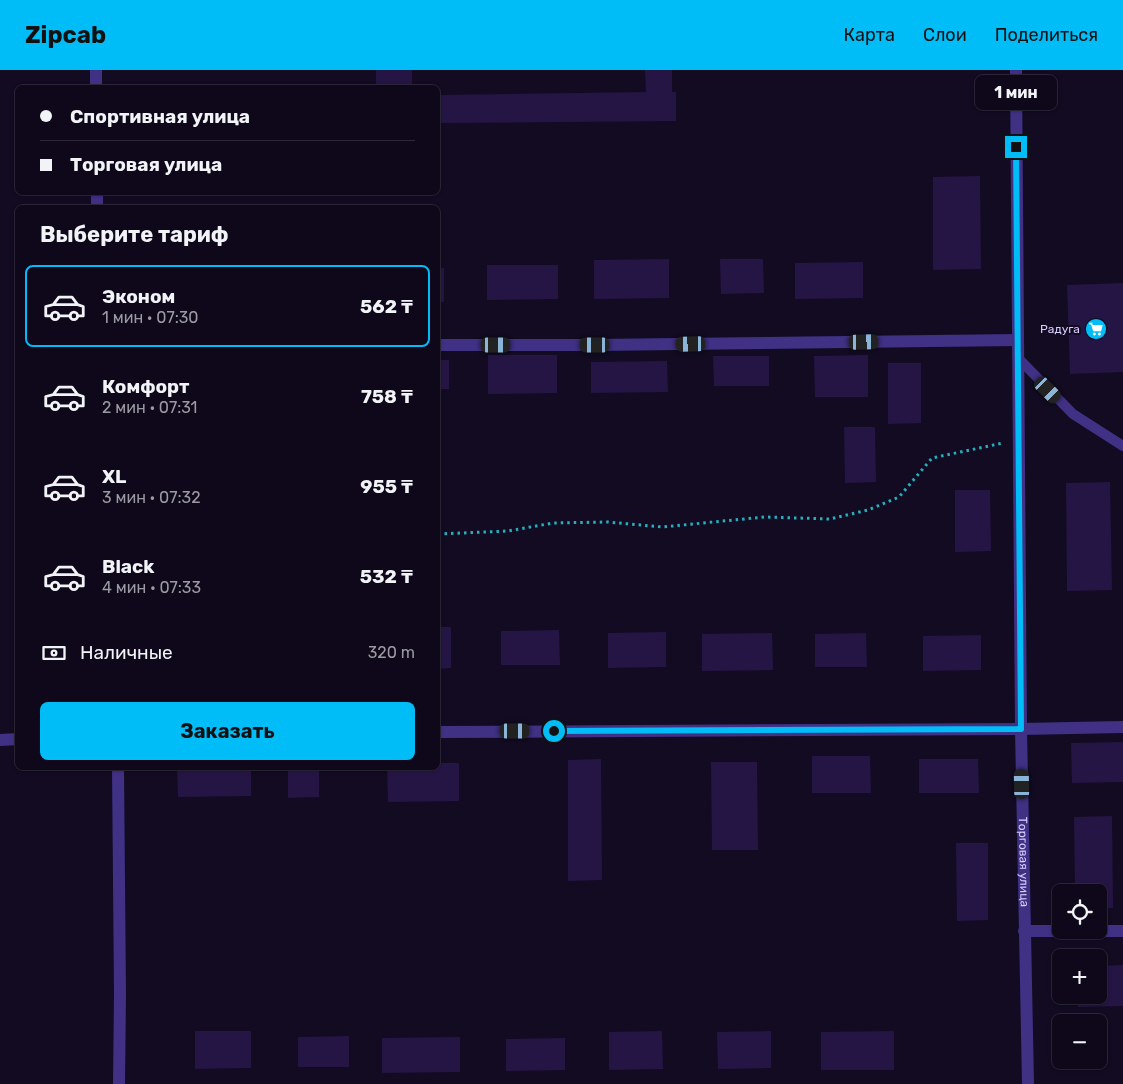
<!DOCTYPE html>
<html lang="ru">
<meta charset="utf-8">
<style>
body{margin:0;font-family:Rubik,sans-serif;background:#1c1627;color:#f1f3f6;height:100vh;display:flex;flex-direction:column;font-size:19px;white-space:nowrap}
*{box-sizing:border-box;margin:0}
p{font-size:16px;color:#9b9aa2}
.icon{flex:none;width:28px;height:28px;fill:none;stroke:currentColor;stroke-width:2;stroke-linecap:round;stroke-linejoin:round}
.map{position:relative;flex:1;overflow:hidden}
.drawer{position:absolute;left:15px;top:135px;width:425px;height:565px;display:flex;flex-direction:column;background:#0e081a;border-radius:8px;box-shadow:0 1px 4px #0004,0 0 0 1px #2e2939}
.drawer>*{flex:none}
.hud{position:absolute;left:15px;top:15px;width:425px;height:110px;border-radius:8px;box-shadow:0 1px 4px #0004,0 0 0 1px #2e2939;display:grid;align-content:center;height:110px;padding:0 25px;background:#0e081a}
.buttons{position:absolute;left:1052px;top:814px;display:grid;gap:10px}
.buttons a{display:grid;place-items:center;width:55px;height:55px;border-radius:8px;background:#0e081a;box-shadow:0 1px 4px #0004,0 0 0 1px #2e2939;font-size:25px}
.end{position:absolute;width:22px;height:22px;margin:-11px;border:6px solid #00bcf7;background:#111;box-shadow:0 0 0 2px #111}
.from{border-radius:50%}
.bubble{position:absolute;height:35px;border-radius:8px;background:#0e081a;box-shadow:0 1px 4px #0004,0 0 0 1px #2e2939;font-size:16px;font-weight:700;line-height:35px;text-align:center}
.car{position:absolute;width:15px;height:30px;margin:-15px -8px;border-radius:6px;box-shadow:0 0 4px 1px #0007;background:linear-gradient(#222 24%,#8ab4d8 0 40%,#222 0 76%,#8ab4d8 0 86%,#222 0)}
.hud b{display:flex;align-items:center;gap:18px;height:48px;font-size:19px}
.hud b+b{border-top:1px solid #2e2939}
.hud i{width:12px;height:12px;background:#f1f3f6}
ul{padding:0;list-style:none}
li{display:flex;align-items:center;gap:15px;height:82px;margin:0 10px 8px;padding:0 15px;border:2px solid transparent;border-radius:8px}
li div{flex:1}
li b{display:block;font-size:19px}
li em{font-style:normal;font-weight:700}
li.selected{border-color:#00bcf7}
li>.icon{width:45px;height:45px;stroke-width:1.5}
h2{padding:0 25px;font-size:22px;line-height:60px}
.pay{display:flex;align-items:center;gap:12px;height:55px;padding:0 25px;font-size:19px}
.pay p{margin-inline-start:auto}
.cta{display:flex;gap:10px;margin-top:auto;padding:10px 25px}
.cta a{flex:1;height:58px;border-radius:8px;background:#00bcf7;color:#111;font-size:20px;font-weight:700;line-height:58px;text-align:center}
header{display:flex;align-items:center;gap:30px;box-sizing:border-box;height:70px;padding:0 25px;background:#00bcf7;color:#111}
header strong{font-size:24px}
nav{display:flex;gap:28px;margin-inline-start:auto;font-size:18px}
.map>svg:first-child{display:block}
.building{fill:#251544}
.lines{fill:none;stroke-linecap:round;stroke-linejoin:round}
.path{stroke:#22b1bd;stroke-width:3;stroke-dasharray:2.5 4;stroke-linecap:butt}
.service{stroke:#403185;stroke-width:10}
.minor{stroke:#403185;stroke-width:12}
.route{stroke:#00bcf7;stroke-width:6}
.labels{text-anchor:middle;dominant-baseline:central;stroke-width:4;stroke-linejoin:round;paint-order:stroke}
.poi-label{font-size:12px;fill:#d8ccff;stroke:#120b22;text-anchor:end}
.street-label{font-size:12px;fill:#d8ccff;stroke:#120b22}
</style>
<header>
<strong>Zipcab</strong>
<nav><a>Карта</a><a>Слои</a><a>Поделиться</a></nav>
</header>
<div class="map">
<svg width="1123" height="1014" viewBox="0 0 1123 1014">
<rect width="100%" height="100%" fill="#120b22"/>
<g class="building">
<rect x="376" y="0" width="36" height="18"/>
<path d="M 645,0 L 672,0 L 672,22 L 676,22 L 676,51 L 438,53 L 438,25 L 646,22 Z"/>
<path d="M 980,106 L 981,199 L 933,200 L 933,107 Z"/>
<path d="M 669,189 L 669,228 L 594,229 L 594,190 Z"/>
<path d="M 720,189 L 763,189 L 764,223 L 721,224 Z"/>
<path d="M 863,192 L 863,228 L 795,229 L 795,193 Z"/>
<path d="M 487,195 L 558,195 L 558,229 L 487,230 Z"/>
<rect x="438" y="198" width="6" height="34"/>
<path d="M 1123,213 L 1123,302 L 1070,304 L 1067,215 Z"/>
<path d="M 488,285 L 557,285 L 557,323 L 488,324 Z"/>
<path d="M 868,285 L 868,327 L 815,327 L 814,286 Z"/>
<path d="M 713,286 L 769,286 L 769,316 L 714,316 Z"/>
<rect x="438" y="290" width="11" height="29"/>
<path d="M 667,291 L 668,322 L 591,323 L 591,292 Z"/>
<path d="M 888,293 L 921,293 L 921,353 L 888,354 Z"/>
<path d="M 844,357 L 875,357 L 876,412 L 845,413 Z"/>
<path d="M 1110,412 L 1112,520 L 1067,521 L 1066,413 Z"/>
<path d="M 955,420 L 990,420 L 991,481 L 955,482 Z"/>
<path d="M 438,557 L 451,557 L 451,598 L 438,599 Z"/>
<path d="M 559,560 L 560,595 L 501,595 L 501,561 Z"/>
<path d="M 666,562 L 666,597 L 608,598 L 608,563 Z"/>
<path d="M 772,563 L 773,600 L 702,601 L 702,564 Z"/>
<path d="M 866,563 L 867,597 L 815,597 L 815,564 Z"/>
<path d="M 981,565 L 981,600 L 923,601 L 923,566 Z"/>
<path d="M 1123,672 L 1123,712 L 1072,713 L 1071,673 Z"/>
<path d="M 812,686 L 870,686 L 871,723 L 812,723 Z"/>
<path d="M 601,689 L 602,810 L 568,811 L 568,690 Z"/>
<path d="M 919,689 L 978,689 L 979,723 L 919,723 Z"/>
<path d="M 711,692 L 757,692 L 758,780 L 712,780 Z"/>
<path d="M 438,693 L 459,693 L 459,731 L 388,732 L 387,698 L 438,698 Z"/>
<path d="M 177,698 L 251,698 L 251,726 L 178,727 Z"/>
<path d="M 288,698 L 319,698 L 319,727 L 288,728 Z"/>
<path d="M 1112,746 L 1113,838 L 1099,838 L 1099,822 L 1075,822 L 1074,747 Z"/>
<path d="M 956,773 L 988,773 L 988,850 L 957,851 Z"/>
<path d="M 1123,895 L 1123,936 L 1078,937 L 1078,925 L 1099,925 L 1099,896 Z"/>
<path d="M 195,961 L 251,961 L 251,998 L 195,999 Z"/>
<path d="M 662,961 L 663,999 L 609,1000 L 609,962 Z"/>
<path d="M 771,961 L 771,998 L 718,999 L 717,962 Z"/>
<path d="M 894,961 L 894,1000 L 821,1000 L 821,962 Z"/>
<path d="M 349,966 L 349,997 L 298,997 L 298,967 Z"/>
<path d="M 460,967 L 460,1002 L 382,1003 L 382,968 Z"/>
<path d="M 565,968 L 565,1000 L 506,1001 L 506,969 Z"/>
</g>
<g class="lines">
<path class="path" d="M 438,464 L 508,461 L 553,453 L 608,452 L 662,457 L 765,447 L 830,449 L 868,440 L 899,427 L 932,388 L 1003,373"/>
<path class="service" d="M 1018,288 L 1073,344 L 1123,376"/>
<g class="minor">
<path d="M 96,0 L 96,18"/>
<path id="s1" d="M 1016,0 L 1021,659 L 1028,1014"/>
<path d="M 97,122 L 97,138"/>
<path d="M 438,275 L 595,275 L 1018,270"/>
<path d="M 438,662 L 1021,659 L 1123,657"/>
<path d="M 0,670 L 18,669"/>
<path d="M 118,698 L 120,924 L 119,1014"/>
<path d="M 1024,861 L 1123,861"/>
</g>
</g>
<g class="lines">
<path class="route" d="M 554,661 L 1021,659 L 1016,77"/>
</g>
<defs>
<g id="supermarket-disc" transform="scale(1.125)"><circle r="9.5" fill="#00bcf7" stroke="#120b22"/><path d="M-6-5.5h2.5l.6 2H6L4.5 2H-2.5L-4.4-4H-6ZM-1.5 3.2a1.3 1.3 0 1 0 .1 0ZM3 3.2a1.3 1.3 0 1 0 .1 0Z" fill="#fff"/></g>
</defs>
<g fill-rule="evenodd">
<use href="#supermarket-disc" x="1096" y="259"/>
</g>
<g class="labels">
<g class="poi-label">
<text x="1080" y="259">Радуга</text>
</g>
<g class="street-label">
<text stroke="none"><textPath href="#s1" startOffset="792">Торговая улица</textPath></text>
</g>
</g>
</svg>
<div class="buttons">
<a><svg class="icon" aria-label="locate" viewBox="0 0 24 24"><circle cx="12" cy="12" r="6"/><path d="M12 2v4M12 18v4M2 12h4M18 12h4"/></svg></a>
<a>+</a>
<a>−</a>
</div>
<i class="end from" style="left:554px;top:661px"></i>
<i class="end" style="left:1016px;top:77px"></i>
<div class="bubble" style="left:975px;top:5px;width:82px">1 мин</div>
<i class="car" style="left:864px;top:272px;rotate:89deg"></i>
<i class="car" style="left:691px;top:274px;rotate:269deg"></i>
<i class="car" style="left:496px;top:275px;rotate:90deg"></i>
<i class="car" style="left:595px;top:275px;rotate:270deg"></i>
<i class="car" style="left:1048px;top:320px;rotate:135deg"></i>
<i class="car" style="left:515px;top:661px;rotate:90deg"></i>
<i class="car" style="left:1022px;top:714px;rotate:359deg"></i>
<div class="hud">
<b><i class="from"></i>Спортивная улица</b>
<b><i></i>Торговая улица</b>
</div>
<section class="drawer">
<h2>Выберите тариф</h2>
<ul>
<li class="selected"><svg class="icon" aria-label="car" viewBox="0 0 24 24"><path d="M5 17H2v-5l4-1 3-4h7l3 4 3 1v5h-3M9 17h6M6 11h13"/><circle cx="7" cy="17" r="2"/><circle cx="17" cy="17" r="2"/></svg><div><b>Эконом</b><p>1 мин · 07:30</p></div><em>562 ₸</em></li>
<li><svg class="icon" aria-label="car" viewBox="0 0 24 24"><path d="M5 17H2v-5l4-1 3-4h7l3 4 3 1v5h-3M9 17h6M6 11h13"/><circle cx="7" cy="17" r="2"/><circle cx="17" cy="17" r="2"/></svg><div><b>Комфорт</b><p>2 мин · 07:31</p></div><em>758 ₸</em></li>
<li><svg class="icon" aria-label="car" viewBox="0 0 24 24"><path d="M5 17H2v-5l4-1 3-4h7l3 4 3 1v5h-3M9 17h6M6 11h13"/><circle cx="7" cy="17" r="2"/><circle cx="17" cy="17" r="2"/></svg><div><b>XL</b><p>3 мин · 07:32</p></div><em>955 ₸</em></li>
<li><svg class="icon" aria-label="car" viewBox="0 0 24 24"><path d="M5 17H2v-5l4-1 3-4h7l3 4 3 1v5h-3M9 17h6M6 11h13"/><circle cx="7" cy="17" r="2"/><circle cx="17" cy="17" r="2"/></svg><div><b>Black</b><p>4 мин · 07:33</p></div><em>532 ₸</em></li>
</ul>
<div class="pay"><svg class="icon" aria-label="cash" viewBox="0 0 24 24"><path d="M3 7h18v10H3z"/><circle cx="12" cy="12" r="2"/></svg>Наличные<p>320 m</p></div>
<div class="cta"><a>Заказать</a></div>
</section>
</div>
